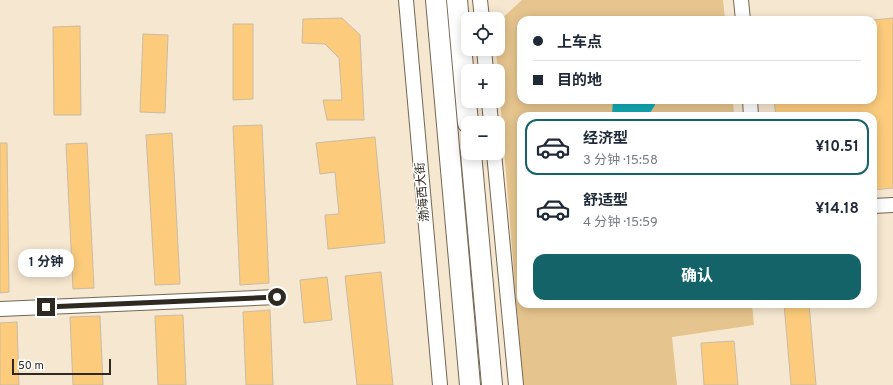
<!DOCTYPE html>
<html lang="zh">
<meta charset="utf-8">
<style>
body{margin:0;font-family:Overpass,"Noto Sans SC",sans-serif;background:#f6f6f7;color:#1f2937;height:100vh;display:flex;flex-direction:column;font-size:15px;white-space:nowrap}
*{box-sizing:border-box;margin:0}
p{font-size:13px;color:#747a83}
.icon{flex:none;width:22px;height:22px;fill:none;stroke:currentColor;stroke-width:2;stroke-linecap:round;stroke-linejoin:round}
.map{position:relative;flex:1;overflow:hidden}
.drawer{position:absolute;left:517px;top:112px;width:360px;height:196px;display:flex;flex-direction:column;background:#fff;border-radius:12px;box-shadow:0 2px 10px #0003}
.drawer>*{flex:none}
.banner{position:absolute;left:517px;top:16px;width:360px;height:88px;border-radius:12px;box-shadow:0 2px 10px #0003;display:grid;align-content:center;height:88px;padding:0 16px;background:#fff}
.tools{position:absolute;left:461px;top:12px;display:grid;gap:8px}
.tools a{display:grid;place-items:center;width:44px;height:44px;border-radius:8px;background:#fff;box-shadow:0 2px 10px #0003;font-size:20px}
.scale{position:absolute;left:12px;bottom:10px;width:99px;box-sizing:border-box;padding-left:4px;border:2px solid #2f2a21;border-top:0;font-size:11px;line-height:14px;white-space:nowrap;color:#2f2a21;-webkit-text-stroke:3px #fff;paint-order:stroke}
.end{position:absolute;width:18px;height:18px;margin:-9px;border:5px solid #2f2a21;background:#fff;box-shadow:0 0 0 2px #fff}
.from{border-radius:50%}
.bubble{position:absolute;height:28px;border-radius:12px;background:#fff;box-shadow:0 2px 10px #0003;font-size:13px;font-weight:700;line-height:28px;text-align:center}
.banner b{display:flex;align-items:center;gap:14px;height:38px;font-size:15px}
.banner b+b{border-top:1px solid #e0e1e3}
.banner i{width:10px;height:10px;background:#1f2937}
ul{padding:7px 0 0;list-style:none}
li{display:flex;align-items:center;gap:12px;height:56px;margin:0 8px 6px;padding:0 8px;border:2px solid transparent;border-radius:12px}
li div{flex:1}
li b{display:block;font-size:15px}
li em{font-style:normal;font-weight:700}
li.current{border-color:#146368}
li>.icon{width:36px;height:36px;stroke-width:1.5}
.button{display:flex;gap:8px;margin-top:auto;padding:8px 16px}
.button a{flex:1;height:46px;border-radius:12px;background:#146368;color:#fff;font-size:16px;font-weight:700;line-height:46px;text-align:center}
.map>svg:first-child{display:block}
.green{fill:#e5c48d}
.water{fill:#12abb4}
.building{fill:#fccc7c;stroke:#c9bba5}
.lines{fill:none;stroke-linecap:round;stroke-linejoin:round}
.minor-casing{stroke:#736753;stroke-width:16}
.highway-casing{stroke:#736753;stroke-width:22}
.minor{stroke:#fff;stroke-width:14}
.highway{stroke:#fff;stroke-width:20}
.route{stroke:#2f2a21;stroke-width:5}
.labels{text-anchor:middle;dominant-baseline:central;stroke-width:3;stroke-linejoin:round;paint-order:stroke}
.street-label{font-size:12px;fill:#2f2a21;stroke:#fff}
</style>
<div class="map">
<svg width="893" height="385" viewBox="0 0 893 385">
<rect width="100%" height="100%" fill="#f6e7d0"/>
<path class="green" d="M 522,0 L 723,0 L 725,20 L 521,20 L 521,100 L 733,100 L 734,116 L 521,116 L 521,304 L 752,304 L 754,325 L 672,337 L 677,385 L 523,385 L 496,49 L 498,49 L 498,22 Z"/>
<path class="water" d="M 613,100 L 655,100 L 655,105 L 648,116 L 612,116 Z"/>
<g class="building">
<path d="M 342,18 L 360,35 L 364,120 L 327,120 L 323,100 L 342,100 L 339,58 L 325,44 L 302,43 L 303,19 Z"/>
<path d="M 893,18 L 893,188 L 873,190 L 873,116 L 776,116 L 774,100 L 873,100 L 873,20 Z"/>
<path d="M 233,24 L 253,24 L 253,99 L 233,100 Z"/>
<path d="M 80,26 L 81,115 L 54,115 L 53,27 Z"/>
<path d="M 143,34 L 168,35 L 165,113 L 140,112 Z"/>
<path d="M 262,125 L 269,283 L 240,285 L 233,126 Z"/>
<path d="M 172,133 L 180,284 L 155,285 L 146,135 Z"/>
<path d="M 375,137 L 385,243 L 328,249 L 325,215 L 339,214 L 335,172 L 320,174 L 316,143 Z"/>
<path d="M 0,143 L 7,143 L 9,292 L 0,293 Z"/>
<path d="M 87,143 L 94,288 L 73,289 L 66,144 Z"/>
<path d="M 381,272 L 393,385 L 357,385 L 345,276 Z"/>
<path d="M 327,277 L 332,320 L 304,323 L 300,280 Z"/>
<path d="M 784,304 L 809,304 L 816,385 L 791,385 Z"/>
<path d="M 270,310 L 273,385 L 246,385 L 243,312 Z"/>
<path d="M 183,315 L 186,385 L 158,385 L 155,316 Z"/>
<path d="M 100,316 L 103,385 L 73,385 L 70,317 Z"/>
<path d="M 17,322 L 19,385 L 0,385 L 0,323 Z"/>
<path d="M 734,341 L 738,385 L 704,385 L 701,343 Z"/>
</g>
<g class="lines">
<g class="minor-casing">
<g id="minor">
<path d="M 406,0 L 440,385"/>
<path d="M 480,0 L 482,19"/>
<path d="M 741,0 L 743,20"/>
<path d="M 484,49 L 486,71"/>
<path d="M 750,100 L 751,116"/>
<path d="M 489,101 L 491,123"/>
<path d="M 494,153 L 516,385"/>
<path d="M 873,206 L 893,205"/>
<path d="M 0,309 L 277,297"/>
</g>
</g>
<g class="highway-casing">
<g id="highway">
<path d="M 436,0 L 470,385"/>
<path d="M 457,0 L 468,123"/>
<path d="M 471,153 L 492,385"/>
</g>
</g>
<use href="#minor" class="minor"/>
<use href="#highway" class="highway"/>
</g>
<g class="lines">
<path class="route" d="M 46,307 L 277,297"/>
</g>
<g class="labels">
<g class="street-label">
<text transform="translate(423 192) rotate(-95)">渤海西大街</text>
</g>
</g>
</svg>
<div class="tools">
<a><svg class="icon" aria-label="locate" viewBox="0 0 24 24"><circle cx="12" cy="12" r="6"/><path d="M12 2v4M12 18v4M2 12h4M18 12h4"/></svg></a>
<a>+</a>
<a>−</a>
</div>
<div class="scale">50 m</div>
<i class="end from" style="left:277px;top:297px"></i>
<i class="end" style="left:46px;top:307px"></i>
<div class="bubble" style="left:18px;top:249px;width:56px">1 分钟</div>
<div class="banner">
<b><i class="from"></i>上车点</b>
<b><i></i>目的地</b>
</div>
<section class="drawer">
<ul>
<li class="current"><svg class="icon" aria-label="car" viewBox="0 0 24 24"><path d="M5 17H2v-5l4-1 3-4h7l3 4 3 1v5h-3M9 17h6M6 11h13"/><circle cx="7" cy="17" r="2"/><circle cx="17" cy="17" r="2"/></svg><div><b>经济型</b><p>3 分钟 · 15:58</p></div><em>¥10.51</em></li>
<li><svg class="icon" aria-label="car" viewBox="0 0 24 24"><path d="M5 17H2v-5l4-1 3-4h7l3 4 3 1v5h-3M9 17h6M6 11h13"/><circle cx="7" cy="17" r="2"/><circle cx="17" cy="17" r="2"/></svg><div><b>舒适型</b><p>4 分钟 · 15:59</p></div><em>¥14.18</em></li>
</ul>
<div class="button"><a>确认</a></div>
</section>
</div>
